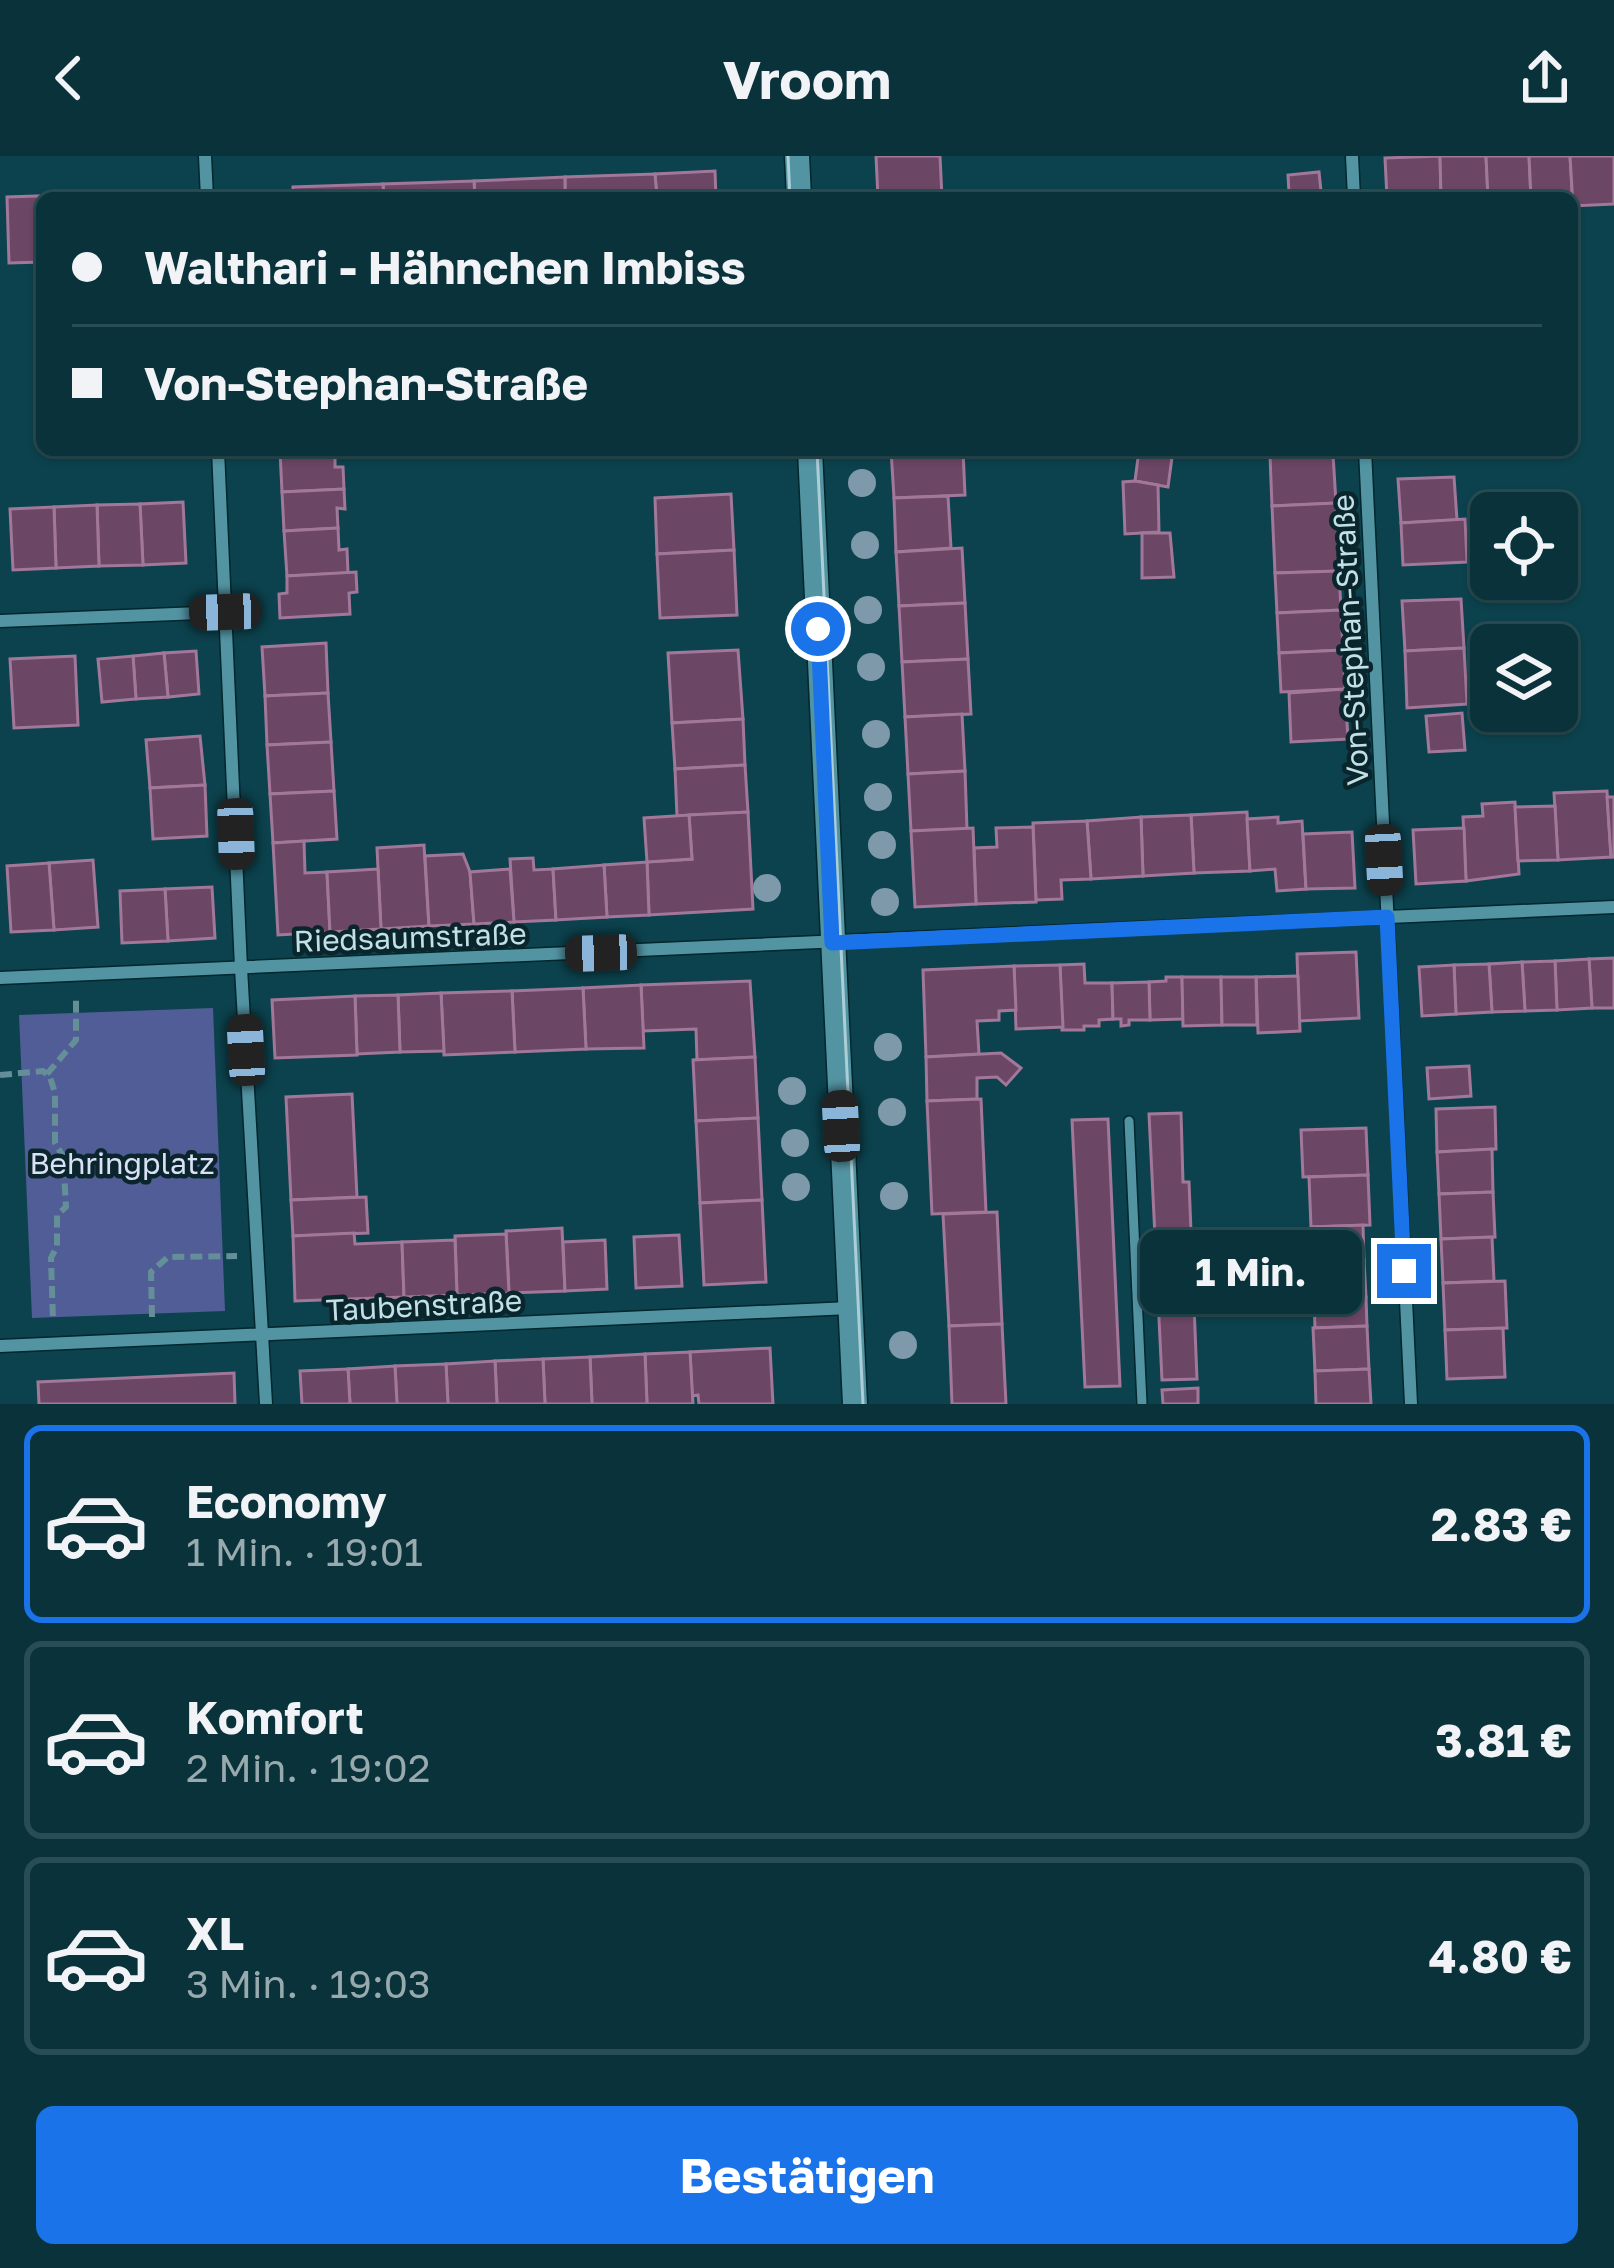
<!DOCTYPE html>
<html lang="de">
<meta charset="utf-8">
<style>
body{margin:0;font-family:"Golos Text",sans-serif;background:#123a42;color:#f1f3f6;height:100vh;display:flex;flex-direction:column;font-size:45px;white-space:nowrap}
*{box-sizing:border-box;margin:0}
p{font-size:39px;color:#99aaaf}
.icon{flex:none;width:66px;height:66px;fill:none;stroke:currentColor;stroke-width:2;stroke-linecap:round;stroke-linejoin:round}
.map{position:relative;height:1248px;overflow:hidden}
.drawer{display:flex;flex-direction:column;background:#09323a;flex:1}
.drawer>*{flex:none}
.guide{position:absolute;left:36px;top:36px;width:1542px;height:264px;border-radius:18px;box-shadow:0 3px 9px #0004,0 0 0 3px #294d54;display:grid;align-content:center;height:264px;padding:0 36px;background:#09323a}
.tools{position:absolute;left:1470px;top:336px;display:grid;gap:24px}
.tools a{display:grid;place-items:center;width:108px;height:108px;border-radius:18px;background:#09323a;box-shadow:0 3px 9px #0004,0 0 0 3px #294d54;font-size:60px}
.end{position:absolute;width:54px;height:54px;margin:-27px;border:15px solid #1a73e8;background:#fff;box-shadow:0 0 0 6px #fff}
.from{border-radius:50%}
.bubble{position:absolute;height:84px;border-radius:18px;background:#09323a;box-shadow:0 3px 9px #0004,0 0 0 3px #294d54;font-size:39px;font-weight:700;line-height:84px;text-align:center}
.car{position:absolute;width:36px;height:72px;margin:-36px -18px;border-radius:15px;box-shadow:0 0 9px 3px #0007;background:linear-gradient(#222 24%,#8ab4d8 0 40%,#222 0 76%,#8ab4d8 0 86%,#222 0)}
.guide b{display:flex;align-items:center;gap:42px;height:114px;font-size:45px}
.guide b+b{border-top:3px solid #294d54}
.guide i{width:30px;height:30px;background:#f1f3f6}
ul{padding:21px 0 0;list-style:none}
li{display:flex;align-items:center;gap:36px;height:198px;margin:0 24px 18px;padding:0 12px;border:6px solid #294d54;border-radius:18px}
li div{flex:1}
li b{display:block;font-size:45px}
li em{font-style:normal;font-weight:700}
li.active{border-color:#1a73e8}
li>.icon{width:108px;height:108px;stroke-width:1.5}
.primary-button{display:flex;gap:24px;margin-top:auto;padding:24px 36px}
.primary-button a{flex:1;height:138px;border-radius:18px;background:#1a73e8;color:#fff;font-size:48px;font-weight:700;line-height:138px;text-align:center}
header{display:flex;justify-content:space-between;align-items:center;height:156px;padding:0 36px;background:#09323a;font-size:54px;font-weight:700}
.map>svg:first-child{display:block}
.green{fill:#515d96}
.building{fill:#6c4665;stroke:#a2789a;stroke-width:3}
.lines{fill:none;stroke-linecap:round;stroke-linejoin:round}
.lane-casing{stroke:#02272e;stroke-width:12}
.street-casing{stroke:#02272e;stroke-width:15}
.secondary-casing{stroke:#02272e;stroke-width:27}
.path{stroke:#648f99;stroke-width:6;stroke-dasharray:12 6;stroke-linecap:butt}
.lane{stroke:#5394a3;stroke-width:9}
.street{stroke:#5394a3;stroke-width:12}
.secondary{stroke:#5394a3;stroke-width:24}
.tram{stroke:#acced6;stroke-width:3}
.tree{fill:#7d99aa}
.route{stroke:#1a73e8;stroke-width:15}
.labels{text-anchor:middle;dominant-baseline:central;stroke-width:9;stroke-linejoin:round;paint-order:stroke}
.street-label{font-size:30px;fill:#c1e0e8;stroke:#0a262c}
.park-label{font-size:30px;fill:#dae0f6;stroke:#0a262c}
</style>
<header><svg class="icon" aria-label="back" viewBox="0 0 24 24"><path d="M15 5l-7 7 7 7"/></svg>Vroom<svg class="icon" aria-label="share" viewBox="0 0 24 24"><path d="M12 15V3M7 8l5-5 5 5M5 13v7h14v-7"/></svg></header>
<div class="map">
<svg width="1614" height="1248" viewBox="0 0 1614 1248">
<rect width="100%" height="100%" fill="#0c424d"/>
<path class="green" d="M 213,852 L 225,1155 L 32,1162 L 19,859 Z"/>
<g class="building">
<path d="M 876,0 L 940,0 L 942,42 L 878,42 Z"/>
<path d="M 1440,0 L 1441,42 L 1387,42 L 1385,2 Z"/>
<path d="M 1440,0 L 1486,0 L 1488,42 L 1441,42 Z"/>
<path d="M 1486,0 L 1529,0 L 1531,42 L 1488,42 Z"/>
<path d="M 1529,0 L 1570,0 L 1573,50 L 1572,42 L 1531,42 Z"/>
<path d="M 1570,0 L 1614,0 L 1614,48 L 1573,50 Z"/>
<path d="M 715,15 L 716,42 L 657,42 L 655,18 Z"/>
<path d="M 1319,16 L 1321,35 L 1289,37 L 1288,19 Z"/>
<path d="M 655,18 L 657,42 L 565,42 L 565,21 Z"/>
<path d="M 565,21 L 565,42 L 475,42 L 474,25 Z"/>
<path d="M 474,25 L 475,42 L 384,42 L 383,28 Z"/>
<path d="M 383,28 L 384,42 L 293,42 L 293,31 Z"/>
<path d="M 127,37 L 127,42 L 42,42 L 42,106 L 9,107 L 7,41 Z"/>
<path d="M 335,294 L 335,311 L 343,311 L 344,333 L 282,336 L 280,295 Z"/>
<path d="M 891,294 L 963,294 L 965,339 L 894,342 Z"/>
<path d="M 1139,294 L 1173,294 L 1168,331 L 1135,325 Z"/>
<path d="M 1333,298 L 1336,347 L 1272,350 L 1270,300 Z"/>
<path d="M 1454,321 L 1457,364 L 1401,367 L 1398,323 Z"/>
<path d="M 1135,325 L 1158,329 L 1159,376 L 1125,378 L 1123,326 Z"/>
<path d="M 344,333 L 345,353 L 337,352 L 338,372 L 284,375 L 282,336 Z"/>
<path d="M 731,338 L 734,394 L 657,398 L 655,342 Z"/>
<path d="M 948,340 L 951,392 L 896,396 L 894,342 Z"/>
<path d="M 183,346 L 186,407 L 143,409 L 140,348 Z"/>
<path d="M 1336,347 L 1339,415 L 1275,417 L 1272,350 Z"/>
<path d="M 140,348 L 143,409 L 99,410 L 97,349 Z"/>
<path d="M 97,349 L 99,410 L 56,412 L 54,351 Z"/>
<path d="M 54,351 L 56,412 L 13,414 L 10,353 Z"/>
<path d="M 1465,363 L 1467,406 L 1403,409 L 1401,367 Z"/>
<path d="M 338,372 L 339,394 L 347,393 L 348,417 L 287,420 L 284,375 Z"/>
<path d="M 1142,377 L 1170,377 L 1174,421 L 1142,422 Z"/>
<path d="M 962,392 L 965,447 L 899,450 L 896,396 Z"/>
<path d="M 734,394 L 737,459 L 660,462 L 657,398 Z"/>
<path d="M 1339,415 L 1341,454 L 1277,457 L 1275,417 Z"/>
<path d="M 356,416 L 357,436 L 349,437 L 350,458 L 280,462 L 279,438 L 287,437 L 287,420 Z"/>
<path d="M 1461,443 L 1464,492 L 1405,495 L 1402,445 Z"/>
<path d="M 965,447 L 968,503 L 902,506 L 899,450 Z"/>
<path d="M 1341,454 L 1343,494 L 1279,497 L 1277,457 Z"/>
<path d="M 326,487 L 328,537 L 265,540 L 262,491 Z"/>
<path d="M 1464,492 L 1467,548 L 1407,552 L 1405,495 Z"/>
<path d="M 738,494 L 743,563 L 672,567 L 668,497 Z"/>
<path d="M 1343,494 L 1345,533 L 1281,536 L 1279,497 Z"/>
<path d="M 196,495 L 199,538 L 168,541 L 164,497 Z"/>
<path d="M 164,497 L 168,541 L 136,543 L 133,500 Z"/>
<path d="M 75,500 L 78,569 L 14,572 L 10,503 Z"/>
<path d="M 133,500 L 136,543 L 102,546 L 98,503 Z"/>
<path d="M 968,503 L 971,558 L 905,561 L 902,506 Z"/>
<path d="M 1345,533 L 1348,583 L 1291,586 L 1289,537 Z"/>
<path d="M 328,537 L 331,586 L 267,589 L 265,540 Z"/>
<path d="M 1462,557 L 1465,594 L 1429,596 L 1426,560 Z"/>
<path d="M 962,558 L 965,615 L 908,618 L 905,561 Z"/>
<path d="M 743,563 L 745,609 L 675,613 L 672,567 Z"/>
<path d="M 200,580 L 205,629 L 150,632 L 146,584 Z"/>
<path d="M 331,586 L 334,635 L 270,638 L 267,589 Z"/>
<path d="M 745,609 L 748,656 L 677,660 L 675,613 Z"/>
<path d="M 965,615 L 967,673 L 911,675 L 908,618 Z"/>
<path d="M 205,629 L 207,680 L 153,683 L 150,632 Z"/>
<path d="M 334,635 L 337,683 L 273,687 L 270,638 Z"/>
<path d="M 1607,635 L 1611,701 L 1558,704 L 1554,637 Z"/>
<path d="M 1607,641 L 1614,641 L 1614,701 L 1611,701 Z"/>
<path d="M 1515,646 L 1519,718 L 1466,725 L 1463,661 L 1483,660 L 1482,648 Z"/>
<path d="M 1555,650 L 1558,704 L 1518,705 L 1515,651 Z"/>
<path d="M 748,656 L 753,753 L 649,759 L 647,706 L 692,703 L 689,659 Z"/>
<path d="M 1247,656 L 1250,715 L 1194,717 L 1191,659 Z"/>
<path d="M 689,659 L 692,703 L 647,706 L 644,662 Z"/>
<path d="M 1191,659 L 1194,717 L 1143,720 L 1141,661 Z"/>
<path d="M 1141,661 L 1143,720 L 1091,723 L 1087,665 Z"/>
<path d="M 1278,661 L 1278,667 L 1302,665 L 1306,733 L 1277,735 L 1275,713 L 1250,715 L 1247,663 Z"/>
<path d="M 1087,665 L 1091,723 L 1061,724 L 1062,743 L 1036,744 L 1033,667 Z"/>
<path d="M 1033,671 L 1036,746 L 976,748 L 974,692 L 997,691 L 996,672 Z"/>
<path d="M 973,672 L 976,748 L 915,751 L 911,675 Z"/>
<path d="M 1464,672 L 1466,725 L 1416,728 L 1413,674 Z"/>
<path d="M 1352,676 L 1355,732 L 1306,733 L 1303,678 Z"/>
<path d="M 304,685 L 305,717 L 327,716 L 330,776 L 278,779 L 273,687 Z"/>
<path d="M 424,689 L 429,770 L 381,773 L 377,692 Z"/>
<path d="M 463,698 L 470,716 L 474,768 L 429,770 L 425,700 Z"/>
<path d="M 533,702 L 534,714 L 553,713 L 556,764 L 514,766 L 510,703 Z"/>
<path d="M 93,704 L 98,771 L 54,774 L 49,707 Z"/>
<path d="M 647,706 L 649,759 L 607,761 L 604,709 Z"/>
<path d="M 49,707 L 54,774 L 11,776 L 7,710 Z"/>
<path d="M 604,709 L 607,761 L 556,764 L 553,713 Z"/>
<path d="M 378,713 L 381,773 L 330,776 L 327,716 Z"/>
<path d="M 510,713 L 514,766 L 474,768 L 470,716 Z"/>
<path d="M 212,731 L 215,782 L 168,785 L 165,733 Z"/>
<path d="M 165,733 L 168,785 L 122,787 L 120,735 Z"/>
<path d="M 1356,796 L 1359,862 L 1299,865 L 1297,798 Z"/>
<path d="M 1614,802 L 1614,852 L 1592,852 L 1589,803 Z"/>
<path d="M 1589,803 L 1592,852 L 1557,854 L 1555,805 Z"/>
<path d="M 1555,805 L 1557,854 L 1525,855 L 1522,806 Z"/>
<path d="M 1522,806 L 1525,855 L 1492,856 L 1489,808 Z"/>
<path d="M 1084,808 L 1085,827 L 1112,827 L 1113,863 L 1099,864 L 1099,870 L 1084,870 L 1084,874 L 1062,874 L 1060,809 Z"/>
<path d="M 1489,808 L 1492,856 L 1456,858 L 1454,809 Z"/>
<path d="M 1060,809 L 1063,871 L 1016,873 L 1014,810 Z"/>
<path d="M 1454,809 L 1456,858 L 1422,860 L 1419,811 Z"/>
<path d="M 1014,810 L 1016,854 L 999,855 L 999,864 L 977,865 L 979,898 L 926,901 L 923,814 Z"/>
<path d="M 1298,820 L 1300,875 L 1258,877 L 1256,821 Z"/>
<path d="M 1166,821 L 1182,821 L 1183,863 L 1150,864 L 1149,826 L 1166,825 Z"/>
<path d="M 1182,821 L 1221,821 L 1222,869 L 1183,870 Z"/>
<path d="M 1221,821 L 1256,821 L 1257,869 L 1222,869 Z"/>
<path d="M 750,825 L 755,901 L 697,904 L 696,873 L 643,875 L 641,829 Z"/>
<path d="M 1149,826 L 1150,864 L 1129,864 L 1129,869 L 1121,870 L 1121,863 L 1113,863 L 1112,827 Z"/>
<path d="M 641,829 L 644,892 L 586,893 L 583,832 Z"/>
<path d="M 583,832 L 586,893 L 515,896 L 512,835 Z"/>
<path d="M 512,835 L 515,896 L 444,899 L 441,837 Z"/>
<path d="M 441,837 L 444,895 L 400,896 L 398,839 Z"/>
<path d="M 398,839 L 400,896 L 357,898 L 355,840 Z"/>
<path d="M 355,840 L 357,899 L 275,902 L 272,844 Z"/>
<path d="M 1001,897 L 1021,912 L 1006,929 L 997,921 L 977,922 L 977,943 L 927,945 L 926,901 Z"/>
<path d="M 755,901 L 758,962 L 696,965 L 693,904 Z"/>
<path d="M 1469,910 L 1471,940 L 1429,943 L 1427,912 Z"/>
<path d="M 352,938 L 357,1041 L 291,1044 L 286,941 Z"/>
<path d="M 981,943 L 986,1056 L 932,1058 L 927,945 Z"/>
<path d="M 1495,951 L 1496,993 L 1437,996 L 1436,953 Z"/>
<path d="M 1181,957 L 1183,1026 L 1189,1026 L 1197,1223 L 1162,1224 L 1149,958 Z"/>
<path d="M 758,962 L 762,1044 L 700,1047 L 696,965 Z"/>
<path d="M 1108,963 L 1120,1230 L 1085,1231 L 1072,964 Z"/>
<path d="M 1366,972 L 1368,1019 L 1303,1021 L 1301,974 Z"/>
<path d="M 1492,993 L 1493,1036 L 1439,1038 L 1437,996 Z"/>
<path d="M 1368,1019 L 1370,1069 L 1311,1071 L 1309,1021 Z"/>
<path d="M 1493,1036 L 1495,1081 L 1441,1083 L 1439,1038 Z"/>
<path d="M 366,1041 L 368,1077 L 293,1080 L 291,1044 Z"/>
<path d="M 762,1044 L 766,1126 L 704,1129 L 700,1047 Z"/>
<path d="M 997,1056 L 1002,1168 L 949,1170 L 943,1058 Z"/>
<path d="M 1363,1069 L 1364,1104 L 1312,1107 L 1311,1071 Z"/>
<path d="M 562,1072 L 565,1135 L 509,1137 L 506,1075 Z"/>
<path d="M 354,1077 L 355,1088 L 402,1086 L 404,1141 L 295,1145 L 293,1080 Z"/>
<path d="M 506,1078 L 509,1137 L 457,1139 L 455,1080 Z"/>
<path d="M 679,1079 L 682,1130 L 636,1132 L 634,1081 Z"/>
<path d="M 1492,1081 L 1494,1125 L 1443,1127 L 1441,1083 Z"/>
<path d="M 455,1084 L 457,1139 L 404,1141 L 402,1086 Z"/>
<path d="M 605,1084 L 607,1133 L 565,1135 L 563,1086 Z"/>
<path d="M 1364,1104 L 1366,1141 L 1314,1144 L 1312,1107 Z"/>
<path d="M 1505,1125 L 1507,1172 L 1445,1174 L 1443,1127 Z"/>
<path d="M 1366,1141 L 1367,1170 L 1315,1172 L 1314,1144 Z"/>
<path d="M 1002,1168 L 1006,1248 L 952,1248 L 949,1170 Z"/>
<path d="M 1367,1170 L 1369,1213 L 1315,1215 L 1313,1172 Z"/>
<path d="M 1503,1172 L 1505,1221 L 1447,1223 L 1445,1174 Z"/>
<path d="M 770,1192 L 773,1248 L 699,1248 L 698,1239 L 692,1240 L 690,1196 Z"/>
<path d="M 690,1196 L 693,1248 L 647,1248 L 645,1198 Z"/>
<path d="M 645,1198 L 647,1248 L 592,1248 L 590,1201 Z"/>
<path d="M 590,1201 L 592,1248 L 545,1248 L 543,1203 Z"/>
<path d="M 543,1203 L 545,1248 L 497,1248 L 495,1205 Z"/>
<path d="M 495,1205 L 497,1248 L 448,1248 L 446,1208 Z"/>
<path d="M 446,1208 L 448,1248 L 397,1248 L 395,1210 Z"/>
<path d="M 395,1210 L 397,1248 L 350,1248 L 348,1213 Z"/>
<path d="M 348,1213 L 350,1248 L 302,1248 L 300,1215 Z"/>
<path d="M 1369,1213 L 1371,1248 L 1316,1248 L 1315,1215 Z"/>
<path d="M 234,1217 L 235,1248 L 39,1248 L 38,1226 Z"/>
<path d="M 1198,1232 L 1198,1248 L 1163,1248 L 1162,1234 Z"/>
</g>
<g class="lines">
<g class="lane-casing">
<path id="lane" d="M 1129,965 L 1142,1248"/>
</g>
<g class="street-casing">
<g id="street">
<path d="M 205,0 L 207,42"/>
<path d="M 1352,0 L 1354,42"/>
<path d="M 218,294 L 241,812 L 266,1248"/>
<path d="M 1365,294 L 1411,1248"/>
<path d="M 0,465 L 225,456"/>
<path d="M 0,822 L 1614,751"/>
<path d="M 0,1190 L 850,1152"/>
</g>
</g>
<g class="secondary-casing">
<g id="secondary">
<path d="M 797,0 L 799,42"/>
<path d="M 810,294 L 855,1248"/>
</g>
</g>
<g class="path">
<path d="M 47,918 L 76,884 L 76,840"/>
<path d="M 0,919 L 43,915 L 50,921 L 55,937 L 55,987 L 63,1000 L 66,1051 L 57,1059 L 57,1090 L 51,1102 L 53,1165"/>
<path d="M 152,1161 L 151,1116 L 168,1101 L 237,1100"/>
</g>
<use href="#lane" class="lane"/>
<use href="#street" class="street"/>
<use href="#secondary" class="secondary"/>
<g class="tram">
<path d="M 788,0 L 790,42"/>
<path d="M 817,294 L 863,1248"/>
</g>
</g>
<g class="tree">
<circle cx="862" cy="327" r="14"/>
<circle cx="865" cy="389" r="14"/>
<circle cx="868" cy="454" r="14"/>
<circle cx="871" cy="511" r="14"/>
<circle cx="876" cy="578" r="14"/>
<circle cx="878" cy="641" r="14"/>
<circle cx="882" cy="689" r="14"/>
<circle cx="767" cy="732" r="14"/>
<circle cx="885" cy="746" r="14"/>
<circle cx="888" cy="891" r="14"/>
<circle cx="792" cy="935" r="14"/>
<circle cx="892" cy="956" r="14"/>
<circle cx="795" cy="987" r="14"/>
<circle cx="796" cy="1031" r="14"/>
<circle cx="894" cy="1040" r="14"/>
<circle cx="903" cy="1189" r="14"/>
</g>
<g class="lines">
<path class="route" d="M 818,473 L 832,787 L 1387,761 L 1404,1115"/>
</g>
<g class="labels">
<g class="street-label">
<text transform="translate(1350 484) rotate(-93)">Von-Stephan-Straße</text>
<text transform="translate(410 781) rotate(-2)">Riedsaumstraße</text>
<text transform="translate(424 1149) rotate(-3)">Taubenstraße</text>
</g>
<g class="park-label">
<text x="122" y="1007">Behringplatz</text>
</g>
</g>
</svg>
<div class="tools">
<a><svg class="icon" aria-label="locate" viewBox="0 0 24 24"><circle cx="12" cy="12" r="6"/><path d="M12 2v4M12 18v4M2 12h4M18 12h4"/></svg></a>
<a><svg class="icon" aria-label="layers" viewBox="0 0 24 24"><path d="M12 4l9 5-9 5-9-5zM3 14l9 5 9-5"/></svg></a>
</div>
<i class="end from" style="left:818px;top:473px"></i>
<i class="end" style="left:1404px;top:1115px"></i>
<div class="bubble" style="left:1140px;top:1074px;width:222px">1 Min.</div>
<i class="car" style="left:225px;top:456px;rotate:268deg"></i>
<i class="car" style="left:236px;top:678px;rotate:178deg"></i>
<i class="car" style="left:1384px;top:704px;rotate:177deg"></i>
<i class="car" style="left:601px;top:797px;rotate:268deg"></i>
<i class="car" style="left:246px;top:894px;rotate:357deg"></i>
<i class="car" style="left:841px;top:970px;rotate:357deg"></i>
<div class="guide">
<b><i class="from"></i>Walthari - Hähnchen Imbiss</b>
<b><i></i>Von-Stephan-Straße</b>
</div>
</div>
<section class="drawer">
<ul>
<li class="active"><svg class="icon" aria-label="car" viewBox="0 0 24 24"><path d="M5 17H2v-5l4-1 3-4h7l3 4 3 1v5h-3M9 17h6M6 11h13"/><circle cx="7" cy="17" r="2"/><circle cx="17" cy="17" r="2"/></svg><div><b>Economy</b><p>1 Min. · 19:01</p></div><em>2.83 €</em></li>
<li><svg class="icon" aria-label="car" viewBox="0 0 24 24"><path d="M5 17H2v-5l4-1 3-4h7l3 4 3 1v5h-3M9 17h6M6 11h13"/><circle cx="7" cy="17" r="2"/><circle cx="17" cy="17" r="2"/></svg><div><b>Komfort</b><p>2 Min. · 19:02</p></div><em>3.81 €</em></li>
<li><svg class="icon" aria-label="car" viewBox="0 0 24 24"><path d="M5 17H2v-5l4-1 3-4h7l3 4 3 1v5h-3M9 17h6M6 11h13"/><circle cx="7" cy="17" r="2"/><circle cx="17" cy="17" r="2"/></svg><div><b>XL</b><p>3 Min. · 19:03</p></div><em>4.80 €</em></li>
</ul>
<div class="primary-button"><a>Bestätigen</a></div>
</section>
